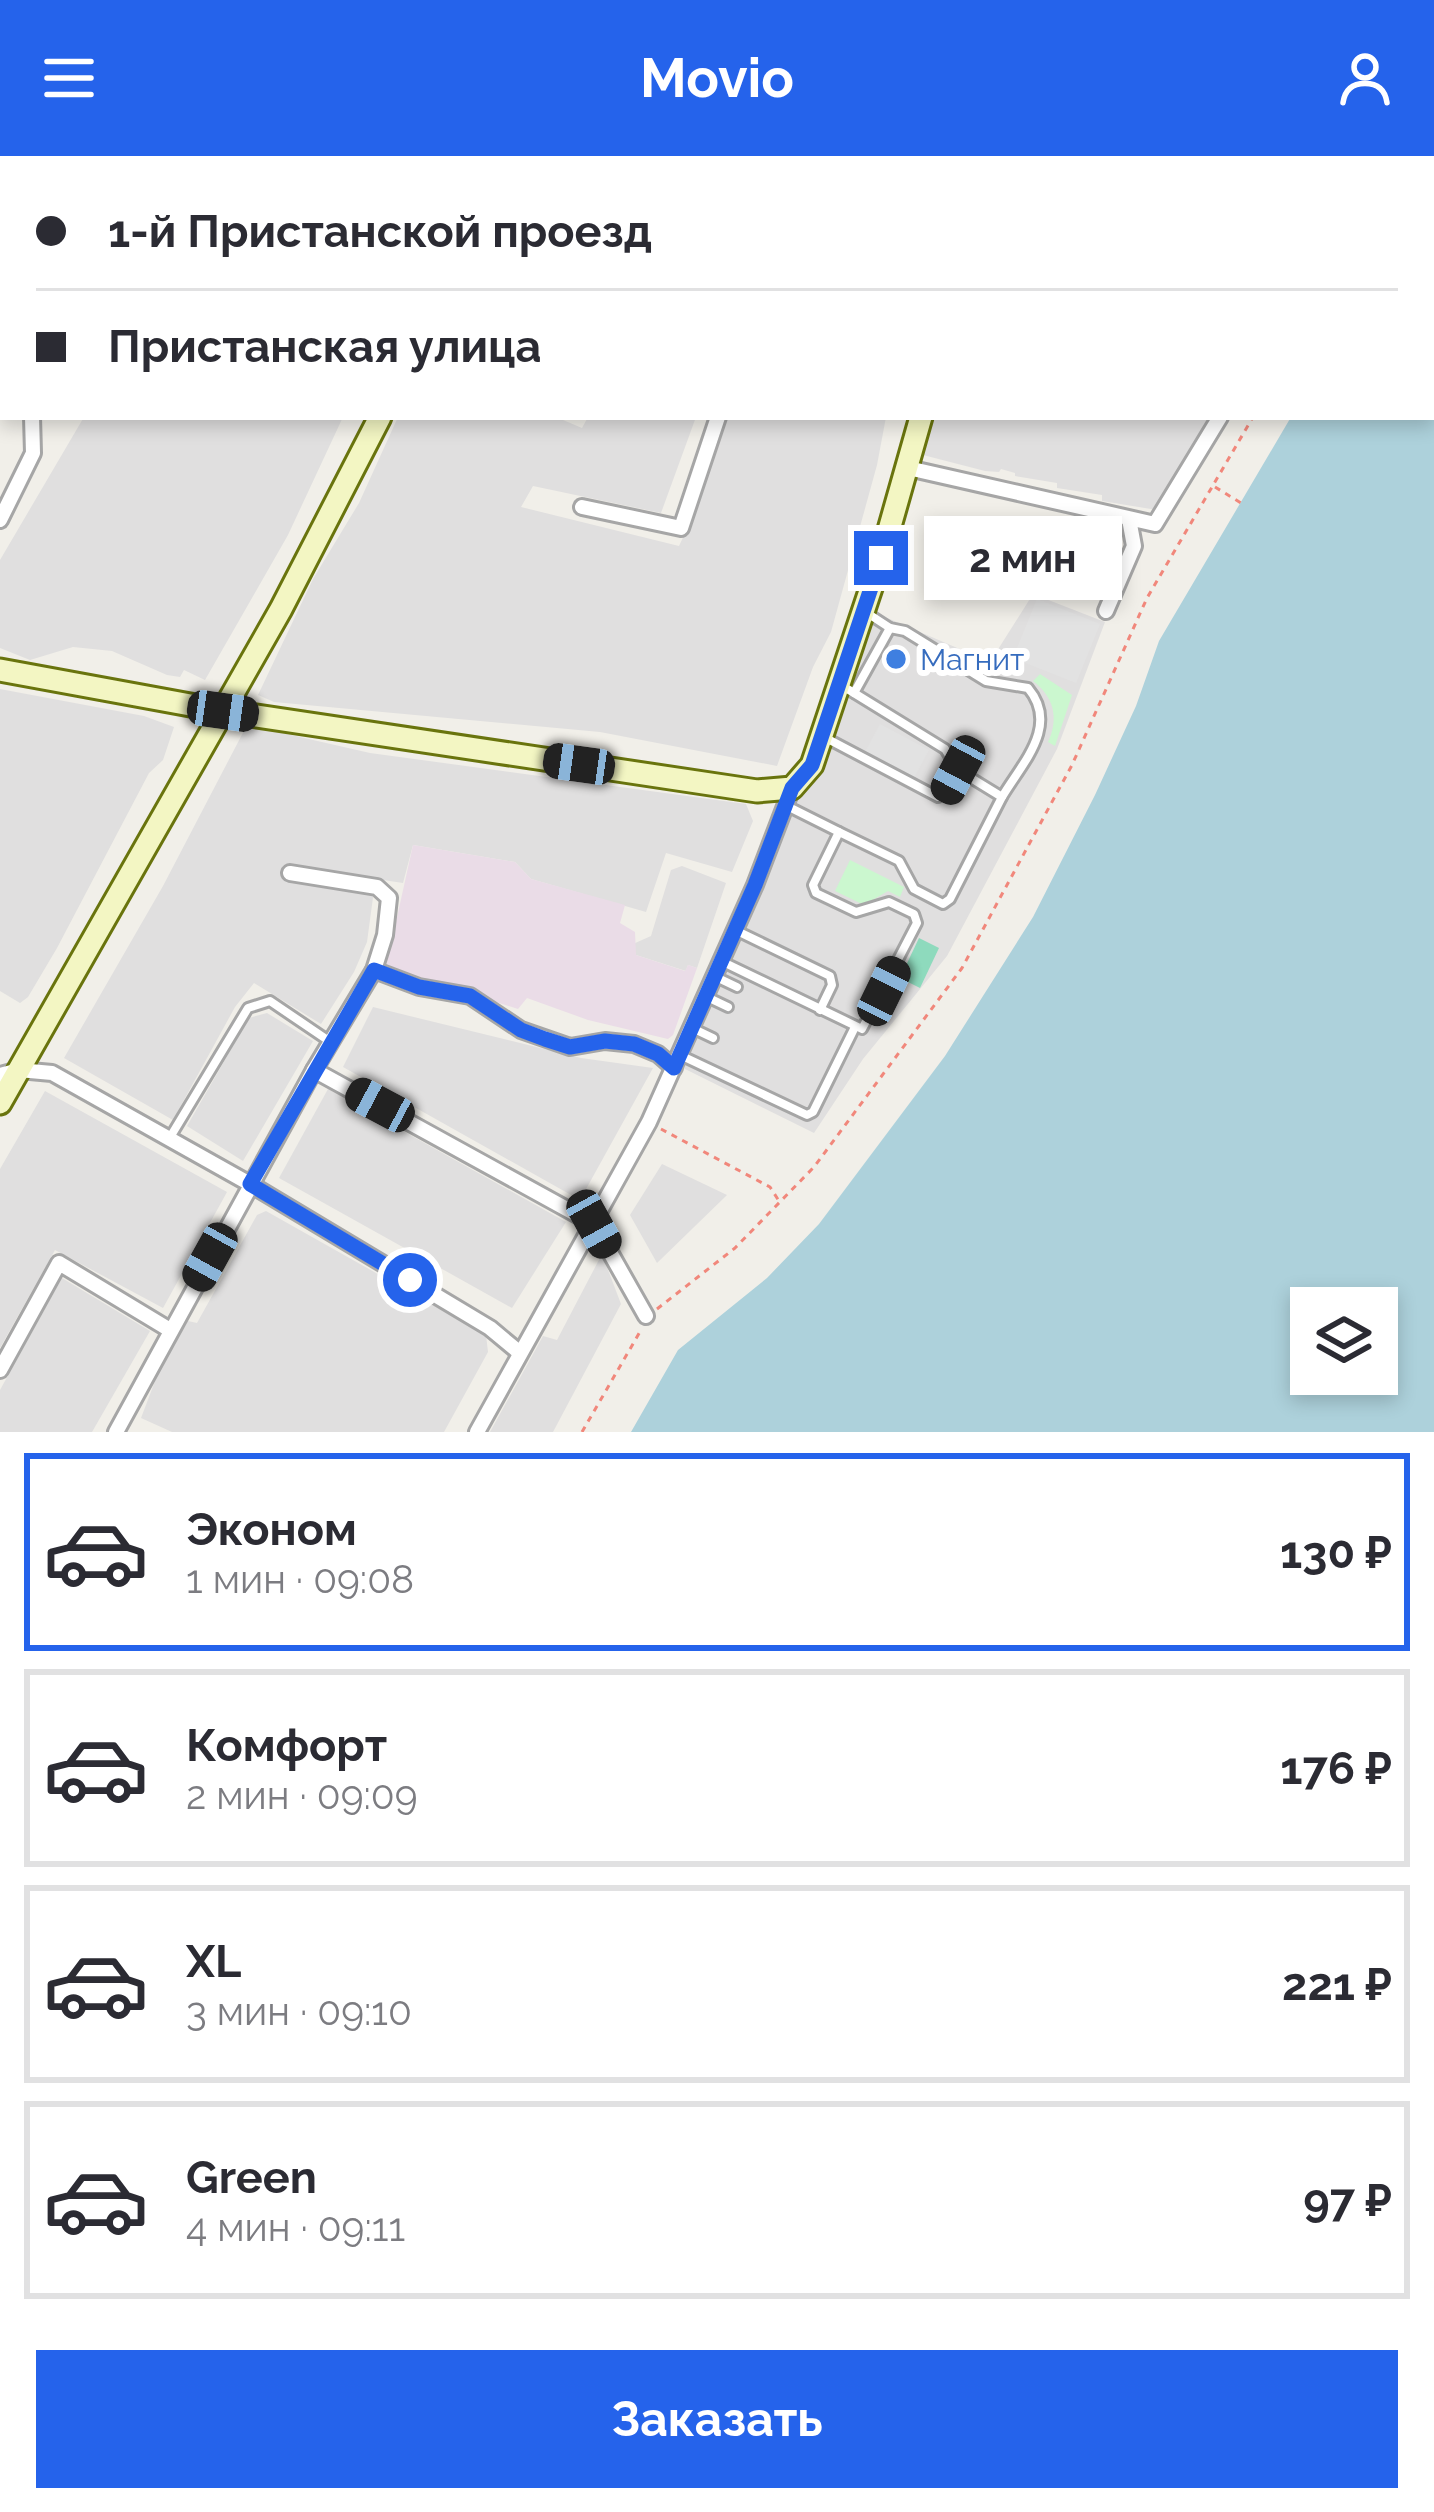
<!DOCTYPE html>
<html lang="ru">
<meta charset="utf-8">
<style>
body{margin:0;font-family:Raleway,sans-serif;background:#f7f7f7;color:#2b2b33;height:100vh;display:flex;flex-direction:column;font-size:45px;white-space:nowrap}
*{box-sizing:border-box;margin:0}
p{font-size:39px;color:#7c7c81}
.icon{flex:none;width:66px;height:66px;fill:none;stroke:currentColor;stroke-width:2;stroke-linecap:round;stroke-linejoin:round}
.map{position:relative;height:1276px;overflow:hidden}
.drawer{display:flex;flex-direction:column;background:#fff;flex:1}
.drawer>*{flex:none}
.guide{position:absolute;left:0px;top:0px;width:1434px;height:264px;box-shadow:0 6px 18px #0003;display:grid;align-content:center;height:264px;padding:0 36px;background:#fff}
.controls{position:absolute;left:1290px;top:1131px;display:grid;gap:24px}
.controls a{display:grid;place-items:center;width:108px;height:108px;border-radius:0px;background:#fff;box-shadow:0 6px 18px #0003;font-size:60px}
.end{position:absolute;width:54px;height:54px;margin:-27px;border:15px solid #2563eb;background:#fff;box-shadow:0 0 0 6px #fff}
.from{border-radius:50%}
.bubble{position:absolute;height:84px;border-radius:0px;background:#fff;box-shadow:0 6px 18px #0003;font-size:39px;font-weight:700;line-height:84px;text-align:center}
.car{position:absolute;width:36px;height:72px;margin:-36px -18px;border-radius:15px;box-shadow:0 0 9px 3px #0007;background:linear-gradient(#222 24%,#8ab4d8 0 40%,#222 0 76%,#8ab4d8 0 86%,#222 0)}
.guide b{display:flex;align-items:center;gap:42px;height:114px;font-size:45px}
.guide b+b{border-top:3px solid #e1e1e2}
.guide i{width:30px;height:30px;background:#2b2b33}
ul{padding:21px 0 0;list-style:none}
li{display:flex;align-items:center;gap:36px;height:198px;margin:0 24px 18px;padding:0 12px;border:6px solid #e1e1e2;border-radius:0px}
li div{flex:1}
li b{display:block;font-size:45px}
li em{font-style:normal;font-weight:700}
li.selected{border-color:#2563eb}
li>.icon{width:108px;height:108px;stroke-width:1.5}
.primary-button{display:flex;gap:24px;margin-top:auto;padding:24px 36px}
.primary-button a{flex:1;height:138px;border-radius:0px;background:#2563eb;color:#fff;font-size:48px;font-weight:700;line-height:138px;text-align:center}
header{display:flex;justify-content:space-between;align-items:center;height:156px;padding:0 36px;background:#2563eb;color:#fff;font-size:54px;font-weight:700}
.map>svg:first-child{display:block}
.residential{fill:#e0dfdf}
.industrial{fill:#eadce7}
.park{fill:#cbf7cf}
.pitch{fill:#8edabd}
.parking{fill:#e2e2e2}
.water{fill:#add1db;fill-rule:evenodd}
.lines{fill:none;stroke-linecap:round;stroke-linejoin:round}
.lane-casing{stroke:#a6a6a6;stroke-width:14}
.street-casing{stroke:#a6a6a6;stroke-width:20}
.secondary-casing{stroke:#69740d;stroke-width:27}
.path{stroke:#f1877b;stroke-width:3;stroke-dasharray:6 6;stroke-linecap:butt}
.lane{stroke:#fff;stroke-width:8}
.street{stroke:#fff;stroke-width:14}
.secondary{stroke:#f3f6c3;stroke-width:21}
.route{stroke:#2563eb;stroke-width:15}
.shop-dot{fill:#3f7fe0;stroke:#fff;stroke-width:4.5}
.labels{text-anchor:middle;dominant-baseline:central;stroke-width:12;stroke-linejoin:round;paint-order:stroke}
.shop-label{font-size:30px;fill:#366cbe;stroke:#fff;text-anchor:start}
</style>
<header><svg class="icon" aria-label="menu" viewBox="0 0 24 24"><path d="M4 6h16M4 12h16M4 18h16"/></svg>Movio<svg class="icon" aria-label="person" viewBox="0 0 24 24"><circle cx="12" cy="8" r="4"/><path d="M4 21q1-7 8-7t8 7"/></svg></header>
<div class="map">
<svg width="1434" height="1276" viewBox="0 0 1434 1276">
<rect width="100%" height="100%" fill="#f1efe9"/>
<g class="residential">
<path d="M 84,261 L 343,261 L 288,379 L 205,524 L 184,514 L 180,521 L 167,519 L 112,495 L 73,491 L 30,504 L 0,492 L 0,404 Z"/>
<path d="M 398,261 L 556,261 L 582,272 L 588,261 L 696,261 L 661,357 L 533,330 L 521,351 L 679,390 L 696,354 L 696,343 L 724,261 L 886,261 L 877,309 L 831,476 L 813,511 L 777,610 L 600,576 L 274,546 L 258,539 L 313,423 L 359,347 Z"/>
<path d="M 933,261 L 1207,261 L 1203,277 L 1157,354 L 1102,345 L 1102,339 L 1057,332 L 1057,327 L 1015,320 L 1015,317 L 1001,313 L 999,316 L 985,315 L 923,299 Z"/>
<path d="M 1033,438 L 1105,466 L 1057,593 L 947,800 L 863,903 L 814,977 L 681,911 L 785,661 L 802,636 L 871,455 L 990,506 Z"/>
<path d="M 0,533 L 144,560 L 174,571 L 163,604 L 149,617 L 57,792 L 28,841 L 20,847 L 0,835 Z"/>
<path d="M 247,569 L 370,597 L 746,648 L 753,665 L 732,716 L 666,697 L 646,756 L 531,723 L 515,706 L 413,689 L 403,727 L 284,709 L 283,721 L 374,734 L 367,786 L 354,816 L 321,868 L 254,827 L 235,851 L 173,964 L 64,902 L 163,730 Z"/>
<path d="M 682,710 L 726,727 L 697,812 L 688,809 L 686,815 L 636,799 L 633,788 L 651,780 L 671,714 Z"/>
<path d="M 373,851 L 581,902 L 653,912 L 580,1044 L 343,911 Z"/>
<path d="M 267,857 L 313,885 L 243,1005 L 187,970 L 249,862 Z"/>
<path d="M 328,933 L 566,1066 L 512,1152 L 279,1022 Z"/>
<path d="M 45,935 L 227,1036 L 163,1152 L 55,1094 L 0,1192 L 0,1013 Z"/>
<path d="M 662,1008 L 727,1039 L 657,1107 L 630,1059 Z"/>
<path d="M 266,1055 L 486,1179 L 488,1196 L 444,1276 L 172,1276 L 141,1262 L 160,1212 L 188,1165 L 197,1167 L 257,1059 Z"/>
<path d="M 602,1098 L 621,1148 L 553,1276 L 490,1276 L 543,1180 L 557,1184 Z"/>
<path d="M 62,1122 L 150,1175 L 92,1276 L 0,1276 L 0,1234 Z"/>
</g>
<path class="industrial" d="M 413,689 L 515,706 L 531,723 L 625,749 L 620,767 L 635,776 L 636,799 L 685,815 L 688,809 L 697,812 L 673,879 L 668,883 L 588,864 L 527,842 L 518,853 L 386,811 Z"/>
<g class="park">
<path d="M 1040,518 L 1072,539 L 1055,590 L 1048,586 C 1059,562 1054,541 1033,525 Z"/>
<path d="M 850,704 L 904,731 L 900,741 L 888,735 L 864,749 L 835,735 Z"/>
</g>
<path class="pitch" d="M 919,782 L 939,792 L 920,832 L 900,822 Z"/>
<g class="parking">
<path d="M 1037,443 L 1100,468 L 1076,527 L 1013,502 Z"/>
<path d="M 880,568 L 929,594 L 914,622 L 865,596 Z"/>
</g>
<path class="water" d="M 1434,35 L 1434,1276 L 631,1276 L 678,1194 L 767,1122 L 819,1068 L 945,900 L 1033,761 L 1095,639 L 1136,550 L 1159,485 L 1291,261 L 1431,261 ZM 1311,1152 L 1377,1152 L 1377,1218 L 1311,1218 Z"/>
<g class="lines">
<g class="lane-casing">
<g id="lane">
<path d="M 841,529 L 945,593 L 958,614 L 1002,641 C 1022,607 1060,570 1028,532 L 986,525 L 905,475 L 890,472 L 864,455"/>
<path d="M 854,537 L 890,472"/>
<path d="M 824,581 L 938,641 L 946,636 L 958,614"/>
<path d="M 839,676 L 899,705 L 914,733 L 943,748 L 950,743 L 1002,641"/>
<path d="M 735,774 L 830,820 L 832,829 L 820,854"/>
<path d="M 723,806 L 862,873 L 917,767 L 914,758 L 889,746 L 856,756 L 816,737 L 813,729 L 839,676 L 787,650"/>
<path d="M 716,821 L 737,831"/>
<path d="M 707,841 L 728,851"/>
<path d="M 692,872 L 713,882"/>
<path d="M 680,899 L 807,959 L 813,956 L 855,871"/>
<path d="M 169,983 L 248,852 L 270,845 L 329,885"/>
</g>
</g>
<g class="street-casing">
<g id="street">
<path d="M 540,0 L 545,3"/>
<path d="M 1277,0 L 1277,3"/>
<path d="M 206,3 L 208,0"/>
<path d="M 722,3 L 723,0"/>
<path d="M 810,3 L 811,0"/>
<path d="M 0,231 L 3,232"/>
<path d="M 908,312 L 1155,368 L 1220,261"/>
<path d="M 582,351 L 681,372 L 718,261"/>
<path d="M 0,364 L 33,297 L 32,261"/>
<path d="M 1106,455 L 1134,390 L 1129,363"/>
<path d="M 374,814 L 419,831 L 470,840 L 521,874 L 570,891 L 605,885 L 634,888 L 658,898 L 674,912"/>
<path d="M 314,914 L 594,1068 L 646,1160"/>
<path d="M 0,919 L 19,914 L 52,917 L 250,1028 L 490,1172 L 520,1197"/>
<path d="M 0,1214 L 59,1107 L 170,1174"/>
<path d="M 116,1276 L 314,914 L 374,814 L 385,779 L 389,742 L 377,731 L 290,717"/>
<path d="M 477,1276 L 649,966 L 755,729 L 792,632"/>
</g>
</g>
<g class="secondary-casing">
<g id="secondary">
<path d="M 513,3 L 514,0"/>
<path d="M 995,3 L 996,0"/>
<path d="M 0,514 L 223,555 L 757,635 L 792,632 L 812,609 L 881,402 L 921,261"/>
<path d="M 0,947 L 281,453 L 380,261"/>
</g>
</g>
<g class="path">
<path d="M 1400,3 L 1401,0"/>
<path d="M 1215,331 L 1241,347"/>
<path d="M 661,973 L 770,1031 L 779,1045"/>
<path d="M 657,1153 L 735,1092 L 814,1011 L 962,812 L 1072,609 L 1147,442 L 1253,261"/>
<path d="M 582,1276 L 641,1174"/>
</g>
<use href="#lane" class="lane"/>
<use href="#street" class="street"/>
<use href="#secondary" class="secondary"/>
</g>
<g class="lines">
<path class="route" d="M 410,1124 L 250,1028 L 374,814 L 419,831 L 470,840 L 521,874 L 545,883 L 570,891 L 605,885 L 634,888 L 658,898 L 674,912 L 755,729 L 792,632 L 812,609 L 881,402"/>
</g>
<circle class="shop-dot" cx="896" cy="503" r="12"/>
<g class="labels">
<g class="shop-label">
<text x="920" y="503">Магнит</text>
</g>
</g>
</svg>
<div class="controls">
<a><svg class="icon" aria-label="layers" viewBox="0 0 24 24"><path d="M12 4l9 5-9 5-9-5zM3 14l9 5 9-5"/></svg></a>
</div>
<i class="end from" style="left:410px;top:1124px"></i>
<i class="end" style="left:881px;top:402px"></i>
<div class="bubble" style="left:924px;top:360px;width:198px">2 мин</div>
<i class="car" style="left:223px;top:555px;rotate:98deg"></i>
<i class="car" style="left:579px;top:608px;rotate:278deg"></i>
<i class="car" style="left:958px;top:614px;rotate:208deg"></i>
<i class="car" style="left:884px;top:835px;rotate:26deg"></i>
<i class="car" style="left:380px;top:949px;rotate:298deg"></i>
<i class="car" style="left:594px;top:1068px;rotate:151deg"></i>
<i class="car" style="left:210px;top:1101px;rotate:209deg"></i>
<div class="guide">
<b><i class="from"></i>1-й Пристанской проезд</b>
<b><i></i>Пристанская улица</b>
</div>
</div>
<section class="drawer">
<ul>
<li class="selected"><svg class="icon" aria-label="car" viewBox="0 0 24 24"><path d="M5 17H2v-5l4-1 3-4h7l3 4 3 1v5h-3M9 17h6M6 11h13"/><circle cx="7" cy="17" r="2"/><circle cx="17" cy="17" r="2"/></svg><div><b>Эконом</b><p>1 мин · 09:08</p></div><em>130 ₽</em></li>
<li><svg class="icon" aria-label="car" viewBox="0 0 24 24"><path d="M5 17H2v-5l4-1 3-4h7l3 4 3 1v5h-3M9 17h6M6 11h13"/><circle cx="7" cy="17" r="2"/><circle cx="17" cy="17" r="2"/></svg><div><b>Комфорт</b><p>2 мин · 09:09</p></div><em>176 ₽</em></li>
<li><svg class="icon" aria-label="car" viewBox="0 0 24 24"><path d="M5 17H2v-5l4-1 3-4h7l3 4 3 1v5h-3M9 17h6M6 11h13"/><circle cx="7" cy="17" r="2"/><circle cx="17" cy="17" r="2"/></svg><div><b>XL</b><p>3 мин · 09:10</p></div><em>221 ₽</em></li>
<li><svg class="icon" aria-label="car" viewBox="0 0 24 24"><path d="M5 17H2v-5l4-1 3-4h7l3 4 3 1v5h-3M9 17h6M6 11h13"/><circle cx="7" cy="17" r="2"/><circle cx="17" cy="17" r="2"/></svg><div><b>Green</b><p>4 мин · 09:11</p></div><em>97 ₽</em></li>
</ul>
<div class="primary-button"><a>Заказать</a></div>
</section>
